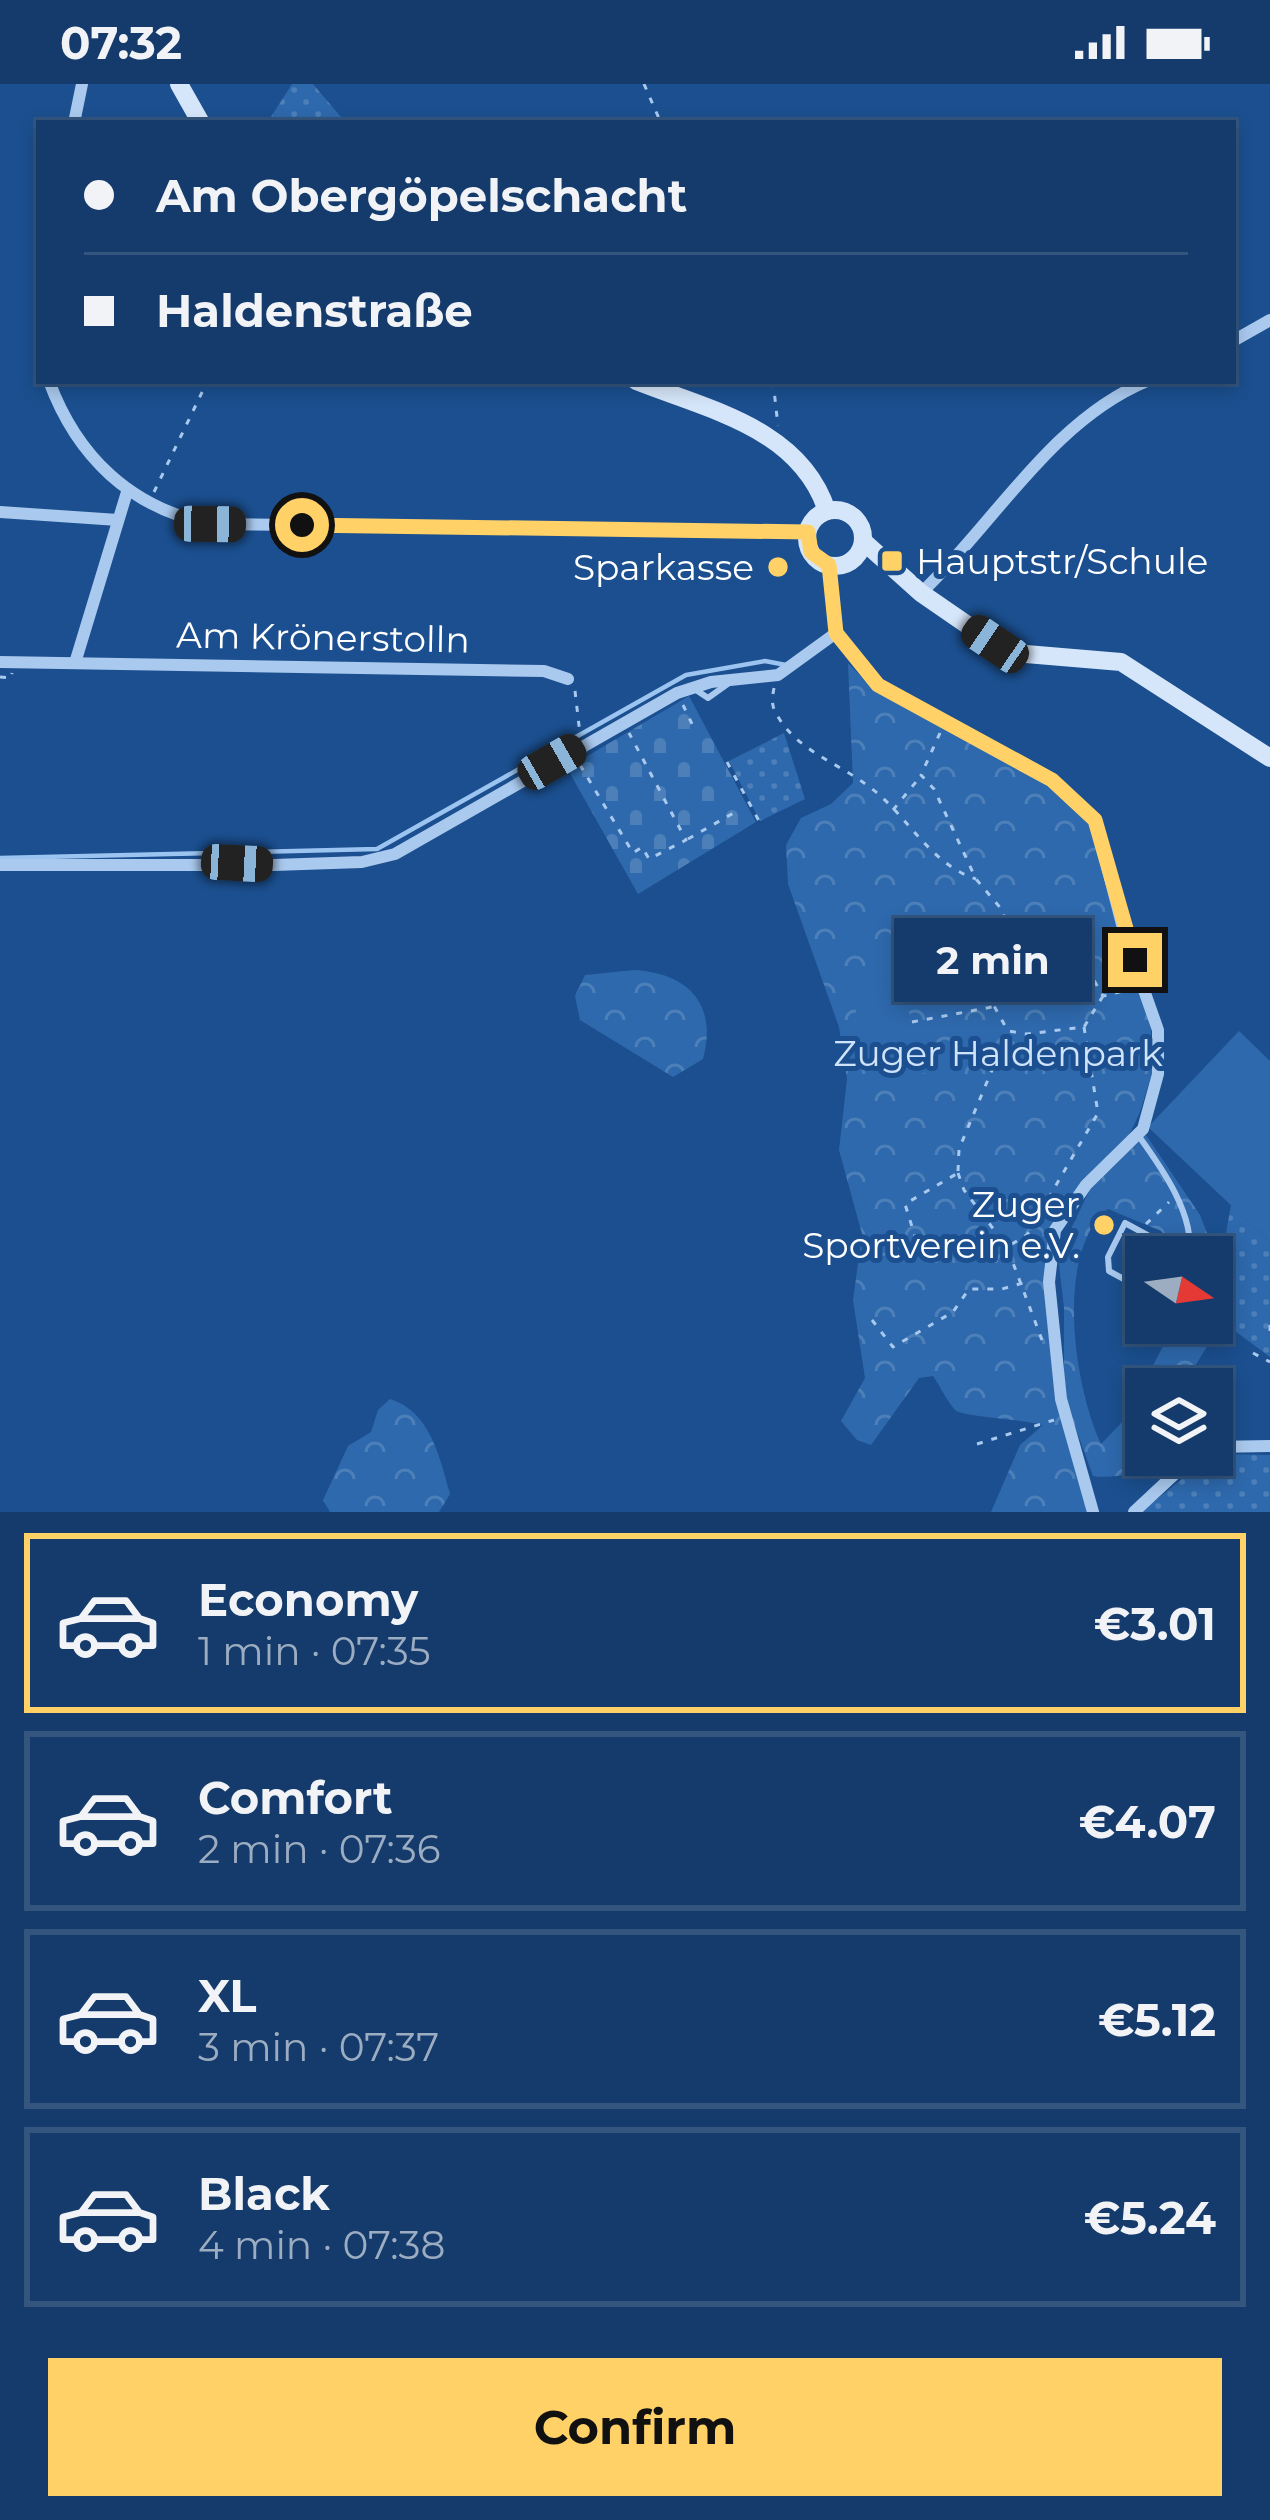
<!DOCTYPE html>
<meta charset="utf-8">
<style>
body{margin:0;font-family:Montserrat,sans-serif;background:#1d4271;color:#f1f3f6;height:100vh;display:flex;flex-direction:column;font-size:45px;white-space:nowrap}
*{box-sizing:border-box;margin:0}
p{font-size:39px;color:#9dadc1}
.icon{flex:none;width:66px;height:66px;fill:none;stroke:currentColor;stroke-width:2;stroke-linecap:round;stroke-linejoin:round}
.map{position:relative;height:1428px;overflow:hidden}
.panel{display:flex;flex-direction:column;background:#143b6b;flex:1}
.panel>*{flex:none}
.top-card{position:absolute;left:36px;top:36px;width:1200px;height:264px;border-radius:0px;box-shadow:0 6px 18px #0003,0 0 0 3px #33557e;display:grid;align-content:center;height:264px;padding:0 48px;background:#143b6b}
.needle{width:78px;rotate:103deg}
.buttons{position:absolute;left:1125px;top:1152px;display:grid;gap:24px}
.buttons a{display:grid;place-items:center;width:108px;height:108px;border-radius:0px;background:#143b6b;box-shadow:0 6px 18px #0003,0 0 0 3px #33557e;font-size:60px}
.end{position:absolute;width:54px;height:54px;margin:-27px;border:15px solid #ffd166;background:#111;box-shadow:0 0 0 6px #111}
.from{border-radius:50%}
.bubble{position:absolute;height:84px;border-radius:0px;background:#143b6b;box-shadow:0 6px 18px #0003,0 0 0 3px #33557e;font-size:39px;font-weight:700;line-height:84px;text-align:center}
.car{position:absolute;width:36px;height:72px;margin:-36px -18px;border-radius:15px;box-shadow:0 0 9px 3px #0007;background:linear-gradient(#222 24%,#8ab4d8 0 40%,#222 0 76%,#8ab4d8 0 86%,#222 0)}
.top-card b{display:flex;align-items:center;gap:42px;height:114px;font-size:45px}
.top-card b+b{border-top:3px solid #33557e}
.top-card i{width:30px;height:30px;background:#f1f3f6}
ul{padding:21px 0 0;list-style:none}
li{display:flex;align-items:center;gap:36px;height:180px;margin:0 24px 18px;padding:0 24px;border:6px solid #33557e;border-radius:0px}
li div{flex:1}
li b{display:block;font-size:45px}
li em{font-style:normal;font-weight:700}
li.active{border-color:#ffd166}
li>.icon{width:108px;height:108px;stroke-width:1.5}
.primary-button{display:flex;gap:24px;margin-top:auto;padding:24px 48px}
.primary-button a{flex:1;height:138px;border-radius:0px;background:#ffd166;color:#111;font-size:48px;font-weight:700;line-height:138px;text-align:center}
.status{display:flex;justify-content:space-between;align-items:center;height:84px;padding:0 60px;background:#143b6b;direction:ltr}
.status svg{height:33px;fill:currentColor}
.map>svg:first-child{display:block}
.grass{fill:url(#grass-dots)}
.forest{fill:url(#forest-crowns);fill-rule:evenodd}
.cemetery{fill:url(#cemetery-stones)}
.pitch{fill:#2e69ad}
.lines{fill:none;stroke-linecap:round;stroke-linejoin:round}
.stream{stroke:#9cc4f0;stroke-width:4.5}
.path{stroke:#a9c9ee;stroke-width:3;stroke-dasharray:6 9;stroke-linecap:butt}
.lane{stroke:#a9c9ee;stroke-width:6}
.street{stroke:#a9c9ee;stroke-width:12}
.secondary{stroke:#d6e6fa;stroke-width:18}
.route{stroke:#ffd166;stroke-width:15}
.poi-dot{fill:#ffd166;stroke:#1b4f8f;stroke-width:4.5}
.labels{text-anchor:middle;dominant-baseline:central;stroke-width:10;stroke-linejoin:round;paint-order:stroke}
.poi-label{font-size:36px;fill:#fff;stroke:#1b4f8f;text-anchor:end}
.street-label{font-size:36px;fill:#fff;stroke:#1b4f8f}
.park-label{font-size:36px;fill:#cfe3fa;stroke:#1b4f8f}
</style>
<div class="status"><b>07:32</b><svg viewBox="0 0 49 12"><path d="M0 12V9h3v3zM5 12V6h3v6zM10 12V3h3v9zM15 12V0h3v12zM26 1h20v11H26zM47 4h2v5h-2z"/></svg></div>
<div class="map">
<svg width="1270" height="1428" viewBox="0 0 1270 1428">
<defs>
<pattern id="grass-dots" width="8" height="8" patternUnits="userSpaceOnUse" patternTransform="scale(3)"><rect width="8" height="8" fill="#2e69ad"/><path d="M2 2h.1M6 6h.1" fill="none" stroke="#4d80b9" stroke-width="1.8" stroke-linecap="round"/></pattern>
<pattern id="forest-crowns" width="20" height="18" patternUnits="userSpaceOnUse" patternTransform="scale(3)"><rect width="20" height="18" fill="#2e69ad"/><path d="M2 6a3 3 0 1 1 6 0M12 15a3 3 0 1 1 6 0" fill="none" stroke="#4d80b9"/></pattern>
<pattern id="cemetery-stones" width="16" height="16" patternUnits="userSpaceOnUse" patternTransform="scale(3)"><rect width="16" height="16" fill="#2e69ad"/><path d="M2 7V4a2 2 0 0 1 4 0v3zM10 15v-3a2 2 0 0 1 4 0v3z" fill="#4d80b9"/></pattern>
</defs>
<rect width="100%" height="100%" fill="#1b4f8f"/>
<g class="grass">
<path d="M 292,0 L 313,0 L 346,39 L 267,39 Z"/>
<path d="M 784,649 L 805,715 L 760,737 L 729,677 Z"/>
<path d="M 1231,1121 L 1270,1158 L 1270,1273 L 1220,1236 L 1236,1215 L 1219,1188 Z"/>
<path d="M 1213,1370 L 1270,1371 L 1270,1428 L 1141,1428 Z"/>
</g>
<g class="forest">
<path d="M 848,579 L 874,606 L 1048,698 L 1092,739 L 1151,945 L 1152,989 L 1140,1028 L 1121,1068 L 1053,1145 L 1045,1198 L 1087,1428 L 991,1428 L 1020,1361 L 1043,1341 C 1023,1335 962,1333 955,1326 C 947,1317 940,1302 933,1292 L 919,1294 L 871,1361 L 857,1356 L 841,1337 L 865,1294 L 853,1216 L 862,1150 L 839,1066 L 847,995 L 839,943 L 788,800 L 786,761 L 801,734 L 831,720 L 853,699 Z"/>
<path d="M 634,886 C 687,889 718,919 703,975 L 673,993 L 580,936 L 575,912 L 585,891 Z"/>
<path d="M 1146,1051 L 1200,1131 L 1212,1162 L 1213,1185 L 1236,1215 L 1181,1305 L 1146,1305 L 1146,1371 L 1180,1371 L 1170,1386 C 1143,1384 1119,1396 1093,1392 L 1064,1312 L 1064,1224 L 1058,1172 L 1090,1105 ZM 1108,1125 L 1161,1147 L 1183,1173 L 1212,1173 L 1212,1239 L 1175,1239 L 1126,1334 L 1101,1360 C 1074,1302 1054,1169 1108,1125 Z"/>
<path d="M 390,1315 C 430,1327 440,1374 450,1410 L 439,1428 L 330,1428 L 323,1416 L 348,1362 L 371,1348 L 378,1326 Z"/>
</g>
<path class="cemetery" d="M 689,612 L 756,738 L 638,810 L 567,684 Z"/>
<g class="pitch">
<path d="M 896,888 L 928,988 L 881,1003 L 848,903 Z"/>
<path d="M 1239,947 L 1270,977 L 1270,1158 L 1148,1043 Z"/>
</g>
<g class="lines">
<path class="stream" d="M 0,774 L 377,765 L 686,591 L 765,577 L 786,581"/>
<g class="path">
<path d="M 644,0 L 661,39"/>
<path d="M 773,297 L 778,342"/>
<path d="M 154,408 L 207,298 L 204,305"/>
<path d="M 0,593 L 11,594 L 12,589"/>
<path d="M 774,604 C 772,614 771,622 777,631 C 796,665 835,678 864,699 C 906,727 927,779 976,795"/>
<path d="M 575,607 L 580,650"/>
<path d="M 683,621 L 692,640"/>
<path d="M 940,649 L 921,691 L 934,705 L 976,795 L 1003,827 L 1015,885"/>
<path d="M 727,678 L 759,737"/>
<path d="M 580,681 L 633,769 L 642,763 L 649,775 L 686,756 L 629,649"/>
<path d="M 893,726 L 920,693"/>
<path d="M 688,755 L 737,727"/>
<path d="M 1103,912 L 1084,943 L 1027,950 L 1008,947 L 994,922 C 1009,880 1048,866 1088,886 L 1103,912 L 1132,905"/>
<path d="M 912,938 L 992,923"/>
<path d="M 958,1087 L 959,1065 L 1007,950"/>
<path d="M 958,1089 L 964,1106 L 1007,1163 L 922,1175 L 905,1120 Z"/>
<path d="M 1146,1140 L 1169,1118"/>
<path d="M 872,1236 L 893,1263 L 953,1228 L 969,1205 L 1002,1205 L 1023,1199"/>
<path d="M 1270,1241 L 1270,1247"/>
<path d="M 1042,1256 L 1007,1163 L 1027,1151 L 1098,1029 L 1084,943"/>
<path d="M 1253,1269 L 1270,1278"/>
<path d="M 977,1360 L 1054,1336"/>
</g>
<g class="lane">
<path d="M 696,606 L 708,614 L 729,599"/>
<path d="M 1138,1051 C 1161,1083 1196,1131 1189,1173"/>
<path d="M 1146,1207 L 1109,1187 L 1108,1173 L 1125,1139 L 1162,1159 L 1156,1173"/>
</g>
<g class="street">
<path d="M 74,39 L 82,0"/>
<path d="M 39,215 L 39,255"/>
<path d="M 1233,257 L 1270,236"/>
<path d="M 49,297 C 77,373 131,424 210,440 L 808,448"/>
<path d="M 0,428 L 118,436"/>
<path d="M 829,481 L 836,549 L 877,601 L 1051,696 L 1095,736 L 1125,852 L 1158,946 L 1158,990 L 1143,1045 L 1086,1101 L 1055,1146 L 1049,1198 L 1061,1315 L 1093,1428"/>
<path d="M 921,509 C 994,440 1051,337 1147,297"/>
<path d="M 0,578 L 544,587 L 568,595"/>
<path d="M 75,579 L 127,408"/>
<path d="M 0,781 L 274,781 L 362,778 L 395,770 L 677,609 L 711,598 L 778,591 L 836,549"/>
<path d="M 1212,1363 L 1270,1362"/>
<path d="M 1134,1428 L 1195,1371"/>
</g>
<g class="secondary">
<path d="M 179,0 L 201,39"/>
<path d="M 636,297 C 709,326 800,344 827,427"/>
<circle cx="835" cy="454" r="28"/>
<path d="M 863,457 L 921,509 L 995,560 L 1026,570 L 1121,578 L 1270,674"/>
</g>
</g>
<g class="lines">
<path class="route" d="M 302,441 L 808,448 L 811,468 L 829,481 L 836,549 L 878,601 L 1052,696 L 1095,736 L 1135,876"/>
</g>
<g class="poi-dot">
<rect x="880" y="465" width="24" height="24" rx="6"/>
<circle cx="778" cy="483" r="12"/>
<circle cx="1104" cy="1141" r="12"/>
</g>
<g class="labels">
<g class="poi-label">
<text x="916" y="477" text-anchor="start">Hauptstr/Schule</text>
<text x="754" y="483">Sparkasse</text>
<text x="1080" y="1120">Zuger<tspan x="1080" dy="41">Sportverein e.V.</tspan></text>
</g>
<g class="street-label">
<text transform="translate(323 553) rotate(1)">Am Krönerstolln</text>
</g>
<g class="park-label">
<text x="998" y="969">Zuger Haldenpark</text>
</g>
</g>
</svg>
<div class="buttons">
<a><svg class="needle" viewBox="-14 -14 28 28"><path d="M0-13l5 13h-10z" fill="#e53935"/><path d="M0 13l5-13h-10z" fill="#9dadc1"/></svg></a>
<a><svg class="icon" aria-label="layers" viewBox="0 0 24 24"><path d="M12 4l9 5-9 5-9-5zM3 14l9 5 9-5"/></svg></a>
</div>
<i class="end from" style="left:302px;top:441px"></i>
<i class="end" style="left:1135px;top:876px"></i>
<div class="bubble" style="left:894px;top:834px;width:198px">2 min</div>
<i class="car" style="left:210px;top:440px;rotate:91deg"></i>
<i class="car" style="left:995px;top:560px;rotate:304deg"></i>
<i class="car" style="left:552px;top:678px;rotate:60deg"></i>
<i class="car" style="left:237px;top:779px;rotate:93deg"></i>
<div class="top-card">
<b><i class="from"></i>Am Obergöpelschacht</b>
<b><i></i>Haldenstraße</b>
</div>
</div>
<section class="panel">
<ul>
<li class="active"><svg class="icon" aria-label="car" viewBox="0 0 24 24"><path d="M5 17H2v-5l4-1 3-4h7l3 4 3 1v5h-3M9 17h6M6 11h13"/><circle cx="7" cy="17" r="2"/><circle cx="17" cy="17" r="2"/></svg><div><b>Economy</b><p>1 min · 07:35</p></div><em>€3.01</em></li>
<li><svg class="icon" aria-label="car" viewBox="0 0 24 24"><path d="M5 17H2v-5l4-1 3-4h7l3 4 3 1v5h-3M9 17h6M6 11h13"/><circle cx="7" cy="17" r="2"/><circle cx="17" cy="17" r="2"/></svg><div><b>Comfort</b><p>2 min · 07:36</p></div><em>€4.07</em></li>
<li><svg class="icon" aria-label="car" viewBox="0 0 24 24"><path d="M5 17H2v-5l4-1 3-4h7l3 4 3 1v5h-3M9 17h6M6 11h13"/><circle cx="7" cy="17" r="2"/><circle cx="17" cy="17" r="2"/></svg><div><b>XL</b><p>3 min · 07:37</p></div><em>€5.12</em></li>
<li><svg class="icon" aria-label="car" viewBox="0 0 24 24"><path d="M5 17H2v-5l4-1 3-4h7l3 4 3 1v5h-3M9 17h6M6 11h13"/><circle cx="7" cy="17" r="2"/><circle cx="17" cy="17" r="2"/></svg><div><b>Black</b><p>4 min · 07:38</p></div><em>€5.24</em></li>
</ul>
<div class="primary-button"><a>Confirm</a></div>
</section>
